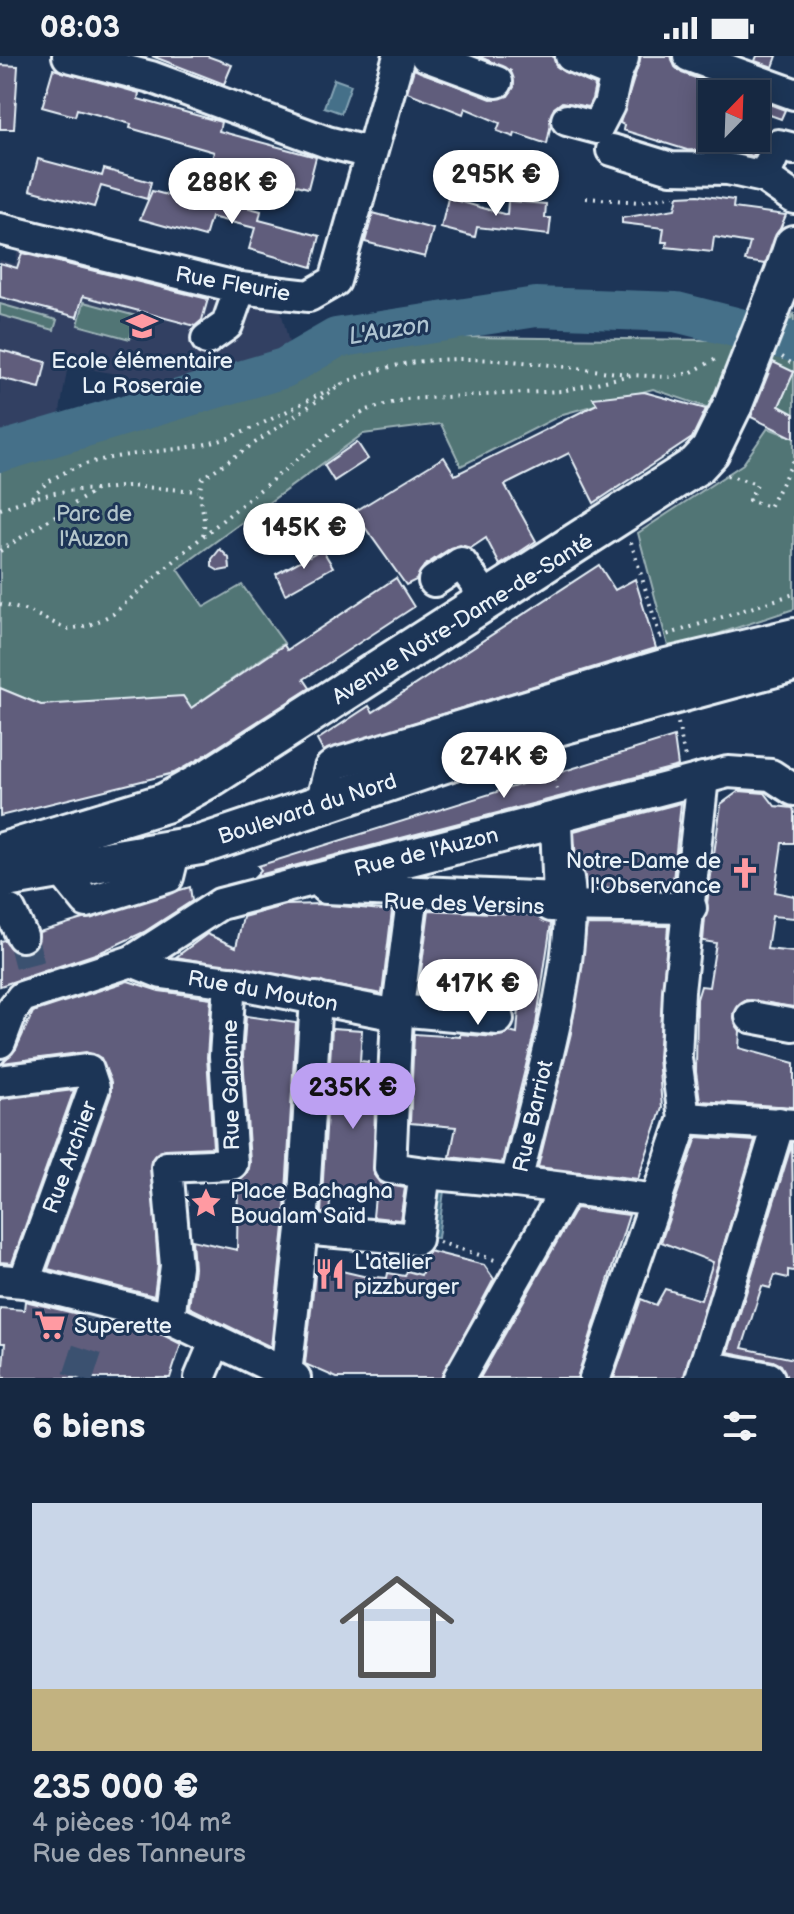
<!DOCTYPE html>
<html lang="fr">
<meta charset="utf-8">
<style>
:root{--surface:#162841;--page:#1f3048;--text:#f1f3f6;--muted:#9ea6b1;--line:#35445a;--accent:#bca0f2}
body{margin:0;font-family:"Balsamiq Sans",sans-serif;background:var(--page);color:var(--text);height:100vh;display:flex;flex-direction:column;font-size:30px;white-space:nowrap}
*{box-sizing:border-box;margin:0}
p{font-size:26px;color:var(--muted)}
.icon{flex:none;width:44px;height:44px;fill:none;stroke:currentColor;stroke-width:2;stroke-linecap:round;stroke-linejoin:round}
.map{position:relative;height:1322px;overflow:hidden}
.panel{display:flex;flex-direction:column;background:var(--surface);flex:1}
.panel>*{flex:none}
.needle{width:52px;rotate:23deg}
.fabs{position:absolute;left:698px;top:24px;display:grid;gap:16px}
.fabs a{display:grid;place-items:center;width:72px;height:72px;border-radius:0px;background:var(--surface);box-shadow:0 4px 20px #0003,0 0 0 2px var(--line);font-size:40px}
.price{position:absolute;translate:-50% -68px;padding:0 18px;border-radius:28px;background:#fff;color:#222;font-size:26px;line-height:52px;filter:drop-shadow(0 2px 4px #0008)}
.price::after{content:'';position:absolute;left:50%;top:48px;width:24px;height:18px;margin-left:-12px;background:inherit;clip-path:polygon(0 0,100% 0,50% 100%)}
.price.current{background:var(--accent);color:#111}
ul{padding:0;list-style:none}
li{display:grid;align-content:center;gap:16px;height:424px;padding:0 32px}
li+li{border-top:2px solid var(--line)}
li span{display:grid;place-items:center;height:248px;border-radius:0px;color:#555}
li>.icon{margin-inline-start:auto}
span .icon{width:144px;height:144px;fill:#fffc;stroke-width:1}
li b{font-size:34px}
h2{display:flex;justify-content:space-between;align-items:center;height:96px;padding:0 32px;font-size:34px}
.status{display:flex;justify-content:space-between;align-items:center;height:56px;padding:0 40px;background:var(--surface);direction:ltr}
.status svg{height:22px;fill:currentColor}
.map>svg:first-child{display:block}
</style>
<div class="status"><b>08:03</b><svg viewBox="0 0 49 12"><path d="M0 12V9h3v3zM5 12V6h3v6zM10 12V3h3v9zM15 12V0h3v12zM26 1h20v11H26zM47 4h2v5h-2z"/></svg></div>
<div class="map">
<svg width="794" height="1322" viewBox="0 0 794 1322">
<rect width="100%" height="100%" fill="#1d3557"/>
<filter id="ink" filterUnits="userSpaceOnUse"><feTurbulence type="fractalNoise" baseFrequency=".0125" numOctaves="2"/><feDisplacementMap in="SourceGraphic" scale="16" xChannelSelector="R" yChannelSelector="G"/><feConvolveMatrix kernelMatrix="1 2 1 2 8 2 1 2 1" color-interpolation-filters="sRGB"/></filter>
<g filter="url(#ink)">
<!-- built -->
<polygon fill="#314162" points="19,187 280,251 290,291 179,330 68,309 58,367 0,389 0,204 15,208"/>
<!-- green -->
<g fill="#517475" stroke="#9cb2b6" stroke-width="2">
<polygon points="84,246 136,260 130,283 78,269"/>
<polygon points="0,248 57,264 54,274 0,259"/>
<polygon points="794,257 794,358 779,350 793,316 739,296 715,354 653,333 563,358 461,410 441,368 363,378 178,513 204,551 242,529 284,587 191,652 41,649 0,632 0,412 57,382 231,344 389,280 783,285 781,281"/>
<polygon points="768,372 794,382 794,553 669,594 638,477 743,408"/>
</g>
<!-- water -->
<g fill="#447089" stroke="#86a4b5" stroke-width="2">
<polygon points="334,23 351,29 341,57 324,51"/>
<polygon points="431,1126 445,1127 438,1182 424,1181"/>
</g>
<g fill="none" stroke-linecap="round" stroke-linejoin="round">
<!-- river -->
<polyline stroke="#447089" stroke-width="40" points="0,396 284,312 336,282 536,251 676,256 794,286"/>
</g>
<!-- building -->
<g fill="#605d7c" stroke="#e8f1f8" stroke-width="2">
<polygon points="152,0 207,0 232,9 224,28"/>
<polygon points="478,0 553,0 556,10 564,16 595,29 592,43 588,51 562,46 554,52 547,88 515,77 514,81 497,75 500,67 465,52 463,58 407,36 414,13 491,43 508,40 514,31 511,15"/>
<polygon points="641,0 671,0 675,11 682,17 741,38 712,38 712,82 761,82 753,100 729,95 687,94 623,74 624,69 620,67"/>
<polygon points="757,0 777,0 773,11 755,5"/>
<polygon points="0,9 18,10 14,73 0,73"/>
<polygon points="53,13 139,37 138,43 221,66 219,75 316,101 308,132 211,106 214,96 130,72 131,68 77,53 75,60 42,51"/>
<polygon points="756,43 785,54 781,63 756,54"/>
<polygon points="38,103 102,120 104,113 151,126 147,143 101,130 94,151 30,134"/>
<polygon points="152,135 213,151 215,143 261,155 259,164 320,180 312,211 249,193 255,172 211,161 205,181 140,163"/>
<polygon points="698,139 734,144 733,152 786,159 765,208 745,205 750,187 714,181 712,196 666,191 667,186 662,186 664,172 622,167 622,162 675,153 678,140"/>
<polygon points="448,142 507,159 508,145 546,148 545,162 551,162 549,179 477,171 475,181 441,172"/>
<polygon points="373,157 433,173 425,201 365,186"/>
<polygon points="22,197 208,243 202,264 195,270 83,240 77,261 0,241 0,207 17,212"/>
<polygon points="0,294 46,306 40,332 0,322"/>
<polygon points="773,306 794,316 779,350 794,358 794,382 751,361"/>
<polygon points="644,336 706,353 692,382 594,447 569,397 505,429 536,485 500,509 486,482 471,492 460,489 451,492 424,510 416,524 406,529 354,456 444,401 455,419 597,348 593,342"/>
<polygon points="357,386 368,403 334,425 324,409"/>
<polygon points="220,493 229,502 230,513 219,515 212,511 212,503"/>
<polygon points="322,493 333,511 285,538 276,518"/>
<polygon points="599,509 615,534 635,523 656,592 323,695 317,684 369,650 373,656"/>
<polygon points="396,522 414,551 304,623 310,632 202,701 174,717 0,760 0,632 41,649 183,640 191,652 284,589 287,594"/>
<polygon points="674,681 678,710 255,820 261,814 258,810"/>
<polygon points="739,735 765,737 775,750 793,752 794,756 794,787 782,787 775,836 794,840 794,862 772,860 767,893 794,896 794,951 746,944 733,958 740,975 739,992 794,1007 794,1051 700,1045 696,1016 697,943 701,930 709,931 716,887 703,885 705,862 721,748"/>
<polygon points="681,747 672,834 587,832 583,813 576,806 574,775"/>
<polygon points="190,831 192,845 144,876 101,896 0,930 0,885 4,884 13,895 29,896 37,889 39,876"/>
<polygon points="320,848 392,855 382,938 176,901 207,878 236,891 243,861 286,849"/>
<polygon points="429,854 536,859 551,868 536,969 502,1107 450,1101 456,1071 410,1067 414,978 460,981 460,978 496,981 509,976 517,978 520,938 482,933 481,943 418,938"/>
<polygon points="587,869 668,870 658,1001 662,1052 638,1123 538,1111 571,977"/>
<polygon points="128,925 159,935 211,942 207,1001 213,1091 165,1093 151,1104 158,1210 154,1240 48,1213 111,1038 111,1026 101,1002 86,996 2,1007 16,993 33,956"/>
<polygon points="246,960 296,967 284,1171 271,1291 189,1251 194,1212 192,1184 237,1194 238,1124 248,1117 250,1107 243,1000"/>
<polygon points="332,972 362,974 360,1005 368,1006 367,1040 375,1040 374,1119 380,1127 405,1132 400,1164 373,1161 375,1140 331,1136 329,1157 321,1157"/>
<polygon points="74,1034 12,1207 0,1206 0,1043"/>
<polygon points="697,1081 755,1085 684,1322 614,1322 641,1243 656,1249 665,1233 701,1244 713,1206 661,1186"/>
<polygon points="792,1087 794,1215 788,1214 788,1222 775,1219 770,1232 762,1230 742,1292 794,1303 794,1322 787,1322 781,1309 773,1305 728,1296"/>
<polygon points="576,1152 629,1159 577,1322 480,1322"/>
<polygon points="429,1195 484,1209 494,1223 441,1322 337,1322 305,1308 316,1209 363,1220 387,1222 388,1217 405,1220 407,1215 421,1219"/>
<polygon points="25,1245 163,1279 181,1288 170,1322 2,1322 5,1287 0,1287 0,1252 24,1254"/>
</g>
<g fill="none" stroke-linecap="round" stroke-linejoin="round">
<!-- minor-tunnel -->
<g stroke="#3b516f" stroke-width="30" stroke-dasharray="30 15" stroke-linecap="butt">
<polyline points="22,880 34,926"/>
<polyline points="78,1322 103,1245"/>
</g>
<defs>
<g id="minor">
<polyline points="68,0 151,21 327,86 370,97"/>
<polyline points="426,0 497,26"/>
<polyline points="571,0 616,18 623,2"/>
<polyline points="689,0 794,38"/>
<polyline points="567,64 597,72 609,49 616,18"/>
<polyline points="612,94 671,112 728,113 764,121 794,142"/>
<polyline points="764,121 778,89 794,93"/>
<polyline points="0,173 240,232 309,240 335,225 399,0"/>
<polyline points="207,283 227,269 240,232"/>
<polyline points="434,525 461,507 489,545"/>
<polyline points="321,748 330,712 335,708 666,608 794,578"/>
<polygon points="556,767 559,842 326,832 328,825"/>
<polyline points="62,815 87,846 168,821 175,793"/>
<path d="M 568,822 C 580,902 535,1044 516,1126 L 657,1144"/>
<polyline points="551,850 691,852"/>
<polyline points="0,855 10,855 22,880"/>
<polyline points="132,905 162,917 230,926 397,959"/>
<polyline points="397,954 498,963"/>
<polyline points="751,961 794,969"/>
<polyline points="0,986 12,954 22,941 132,905 220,848 728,716 771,719 794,734"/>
<polyline points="0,1025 88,1014 94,1032 24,1226"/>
<polyline points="684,1062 794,1069"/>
<polyline points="425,1117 516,1126"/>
<polyline points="302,1173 416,1183 425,1117 390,1112 397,959 412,845"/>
<polyline points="0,1224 24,1226 169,1262 295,1322"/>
<polyline points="169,1262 176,1210 167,1111 232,1108 225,1000 230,926"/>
<polyline points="704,1310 769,1322"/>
<polyline points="286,1318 302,1173 316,942"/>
<polyline points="200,1322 216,1284"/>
<polyline points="459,1322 566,1133"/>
<polyline points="595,1322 684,1062 676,1002 679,935 703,722"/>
<polyline points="701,1322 779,1067"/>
</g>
<g id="major">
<polyline points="785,216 794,189"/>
<polyline points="0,797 165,747 213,720 697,409 710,395 733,348"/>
<polyline points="0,823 200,789 543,674 794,606"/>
</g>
</defs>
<!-- minor casing -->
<use href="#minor" stroke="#e8f1f8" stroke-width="36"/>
<!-- major casing -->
<use href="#major" stroke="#e8f1f8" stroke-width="44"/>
<!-- path -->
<g stroke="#e8f1f8" stroke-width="4" stroke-dasharray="2 6" stroke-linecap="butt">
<polyline points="586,142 640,146 674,139"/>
<polyline points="782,301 794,309"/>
<polyline points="727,419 757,428 749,444 769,451 794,404"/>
<path d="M 32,441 C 79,387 169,404 231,381 C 296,356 344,316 416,306 C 485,297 559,311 628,318"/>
<path d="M 0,453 C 31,442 62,432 95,434"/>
<path d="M 203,479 C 208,458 195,441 203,422 L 345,326"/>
<polyline points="631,486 661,584"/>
<polyline points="0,495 96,434 128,430 198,435"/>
<polyline points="0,548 28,555 67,573 88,570 113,558 203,480 334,374 367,354 406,343 562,335 631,319 669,321 690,317 718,302"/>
<polyline points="660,581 794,538"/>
<polyline points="678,667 685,702"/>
<polyline points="550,700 557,734"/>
<polyline points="439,1186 498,1205"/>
</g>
<!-- minor -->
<use href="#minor" stroke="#1d3557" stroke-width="30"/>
<!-- major -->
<use href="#major" stroke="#1d3557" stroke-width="38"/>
<defs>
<polyline id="major-bridge" points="733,348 785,216"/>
</defs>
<!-- major-bridge casing -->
<use href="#major-bridge" stroke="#e8f1f8" stroke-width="44" stroke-linecap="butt"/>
<!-- major-bridge -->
<use href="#major-bridge" stroke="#1d3557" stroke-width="38"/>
</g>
</g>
<!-- icons -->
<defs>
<symbol id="school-bare" viewBox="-9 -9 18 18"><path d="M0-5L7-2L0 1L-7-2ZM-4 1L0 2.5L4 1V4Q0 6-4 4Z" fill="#ff9aa2" stroke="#1d3557" stroke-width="2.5" paint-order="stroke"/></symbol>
<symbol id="church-bare" viewBox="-9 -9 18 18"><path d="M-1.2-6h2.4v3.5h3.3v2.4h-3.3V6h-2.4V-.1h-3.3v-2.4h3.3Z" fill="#ff9aa2" stroke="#1d3557" stroke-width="2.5" paint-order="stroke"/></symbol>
<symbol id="sight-bare" viewBox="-9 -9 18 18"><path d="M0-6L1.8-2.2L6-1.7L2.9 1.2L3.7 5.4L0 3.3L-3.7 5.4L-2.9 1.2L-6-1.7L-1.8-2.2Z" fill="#ff9aa2" stroke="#1d3557" stroke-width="2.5" paint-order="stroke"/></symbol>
<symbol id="restaurant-bare" viewBox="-9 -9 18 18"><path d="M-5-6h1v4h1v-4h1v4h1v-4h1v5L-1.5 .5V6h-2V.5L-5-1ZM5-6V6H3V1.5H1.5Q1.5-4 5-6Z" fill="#ff9aa2" stroke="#1d3557" stroke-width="2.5" paint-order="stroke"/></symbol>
<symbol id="supermarket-bare" viewBox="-9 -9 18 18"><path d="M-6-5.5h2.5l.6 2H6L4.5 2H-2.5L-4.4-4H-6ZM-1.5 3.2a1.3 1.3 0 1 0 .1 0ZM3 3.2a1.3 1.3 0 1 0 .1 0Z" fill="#ff9aa2" stroke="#1d3557" stroke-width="2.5" paint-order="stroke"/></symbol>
</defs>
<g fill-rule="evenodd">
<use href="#school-bare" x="120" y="248" width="44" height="44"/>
<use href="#church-bare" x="723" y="795" width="44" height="44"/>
<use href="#sight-bare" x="184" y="1125" width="44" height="44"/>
<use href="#restaurant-bare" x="308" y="1196" width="44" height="44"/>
<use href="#supermarket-bare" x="28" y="1247" width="44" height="44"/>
</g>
<g text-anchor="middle" stroke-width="6" stroke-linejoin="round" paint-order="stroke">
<!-- street labels -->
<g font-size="22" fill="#e8f1f8" stroke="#1d3557">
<text transform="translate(233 227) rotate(10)" y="8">Rue Fleurie</text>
<text transform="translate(462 562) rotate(-32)" y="8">Avenue Notre-Dame-de-Santé</text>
<text transform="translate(307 752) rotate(-18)" y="8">Boulevard du Nord</text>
<text transform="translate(426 795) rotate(-14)" y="8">Rue de l'Auzon</text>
<text transform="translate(464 847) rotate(2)" y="8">Rue des Versins</text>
<text transform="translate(263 934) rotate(10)" y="8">Rue du Mouton</text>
<text transform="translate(230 1029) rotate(-91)" y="8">Rue Galonne</text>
<text transform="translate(532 1060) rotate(-77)" y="8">Rue Barriot</text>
<text transform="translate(69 1101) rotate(-70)" y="8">Rue Archier</text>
</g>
<!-- poi labels -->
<g font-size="22" fill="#e8f1f8" stroke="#1d3557" text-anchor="start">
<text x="142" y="312" text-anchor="middle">Ecole élémentaire<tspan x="142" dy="25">La Roseraie</tspan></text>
<text x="721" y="812" text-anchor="end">Notre-Dame de<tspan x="721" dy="25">l'Observance</tspan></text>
<text x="230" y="1142">Place Bachagha<tspan x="230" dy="25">Boualam Saïd</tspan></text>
<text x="354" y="1213">L'atelier<tspan x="354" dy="25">pizzburger</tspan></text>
<text x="74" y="1277">Superette</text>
</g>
<!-- park labels -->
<g font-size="22" fill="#b3c5ca" stroke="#1d3557">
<text x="94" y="465">Parc de<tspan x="94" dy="25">l'Auzon</tspan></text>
</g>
<!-- water labels -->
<g font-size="24" font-style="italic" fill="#afc4d1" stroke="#1d3557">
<text transform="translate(389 274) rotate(-9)" y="8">L'Auzon</text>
</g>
</g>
</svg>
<div class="fabs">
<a><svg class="needle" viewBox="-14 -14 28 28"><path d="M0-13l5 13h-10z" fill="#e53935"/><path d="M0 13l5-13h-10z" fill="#9ea6b1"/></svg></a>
</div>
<b class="price" style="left:496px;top:162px">295K €</b>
<b class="price" style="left:232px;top:170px">288K €</b>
<b class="price" style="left:304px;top:515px">145K €</b>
<b class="price" style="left:504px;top:744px">274K €</b>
<b class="price" style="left:478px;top:971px">417K €</b>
<b class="price current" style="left:353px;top:1075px">235K €</b>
</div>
<section class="panel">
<h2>6 biens<svg class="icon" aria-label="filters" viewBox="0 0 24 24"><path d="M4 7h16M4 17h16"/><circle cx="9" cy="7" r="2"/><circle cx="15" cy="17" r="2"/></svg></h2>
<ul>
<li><span style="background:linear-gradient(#c9d6e8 75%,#c2b280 0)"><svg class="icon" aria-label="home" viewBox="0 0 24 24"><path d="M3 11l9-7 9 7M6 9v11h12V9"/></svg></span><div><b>235 000 €</b><p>4 pièces · 104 m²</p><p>Rue des Tanneurs</p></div></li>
</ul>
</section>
